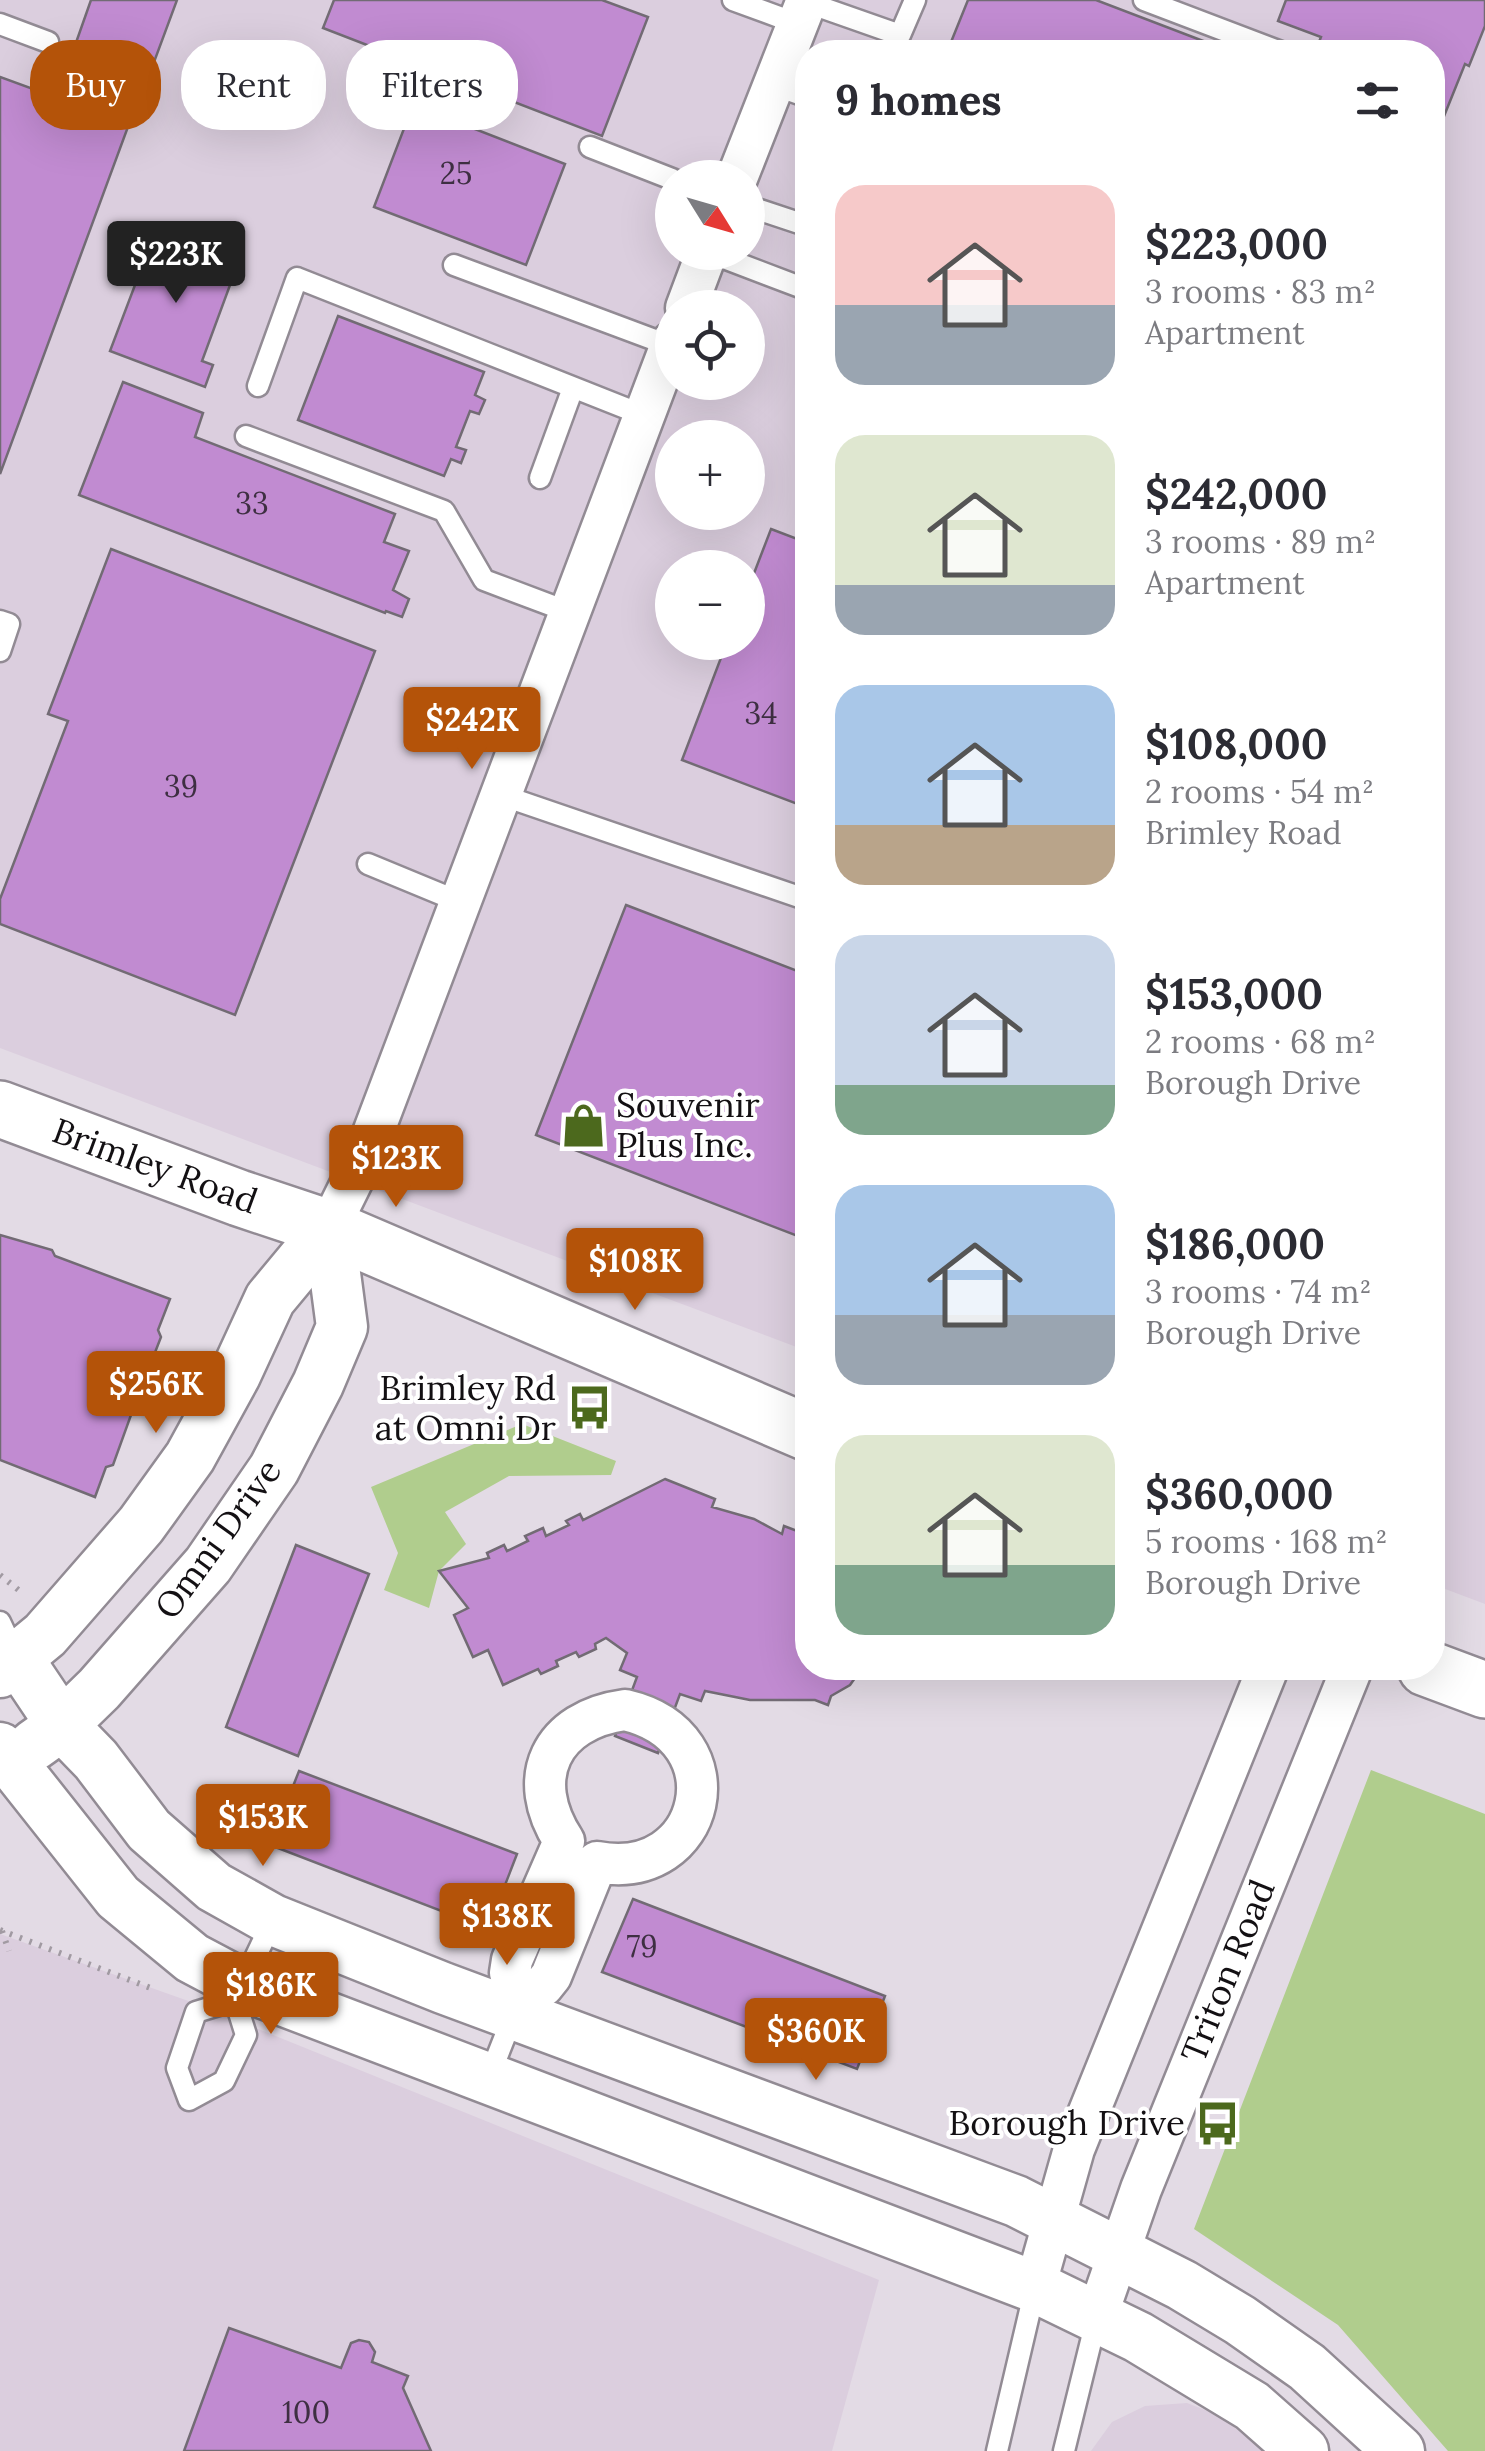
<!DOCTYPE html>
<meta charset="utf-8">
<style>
:root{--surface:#fff;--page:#f7f7f7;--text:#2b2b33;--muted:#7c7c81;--accent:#b45309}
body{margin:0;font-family:Lora,serif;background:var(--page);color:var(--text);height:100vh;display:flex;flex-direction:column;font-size:38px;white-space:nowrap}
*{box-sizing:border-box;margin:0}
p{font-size:32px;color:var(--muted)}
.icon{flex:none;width:55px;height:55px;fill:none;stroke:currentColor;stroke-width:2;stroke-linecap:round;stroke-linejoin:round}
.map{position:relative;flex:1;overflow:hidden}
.panel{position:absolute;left:795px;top:40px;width:650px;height:1640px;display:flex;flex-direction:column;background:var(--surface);border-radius:40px;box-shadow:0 10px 40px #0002}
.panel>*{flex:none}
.guide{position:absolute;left:30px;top:40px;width:615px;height:90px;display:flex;gap:20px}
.needle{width:65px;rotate:127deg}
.buttons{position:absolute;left:655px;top:160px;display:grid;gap:20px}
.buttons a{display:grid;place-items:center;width:110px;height:110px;border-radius:50%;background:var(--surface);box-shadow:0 10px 40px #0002;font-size:50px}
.price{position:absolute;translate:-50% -85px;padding:0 22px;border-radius:10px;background:var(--accent);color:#fff;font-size:32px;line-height:65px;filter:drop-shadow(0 2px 5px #0008)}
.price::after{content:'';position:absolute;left:50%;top:60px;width:30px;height:22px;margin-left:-15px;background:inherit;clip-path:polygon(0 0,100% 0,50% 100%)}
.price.active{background:#222;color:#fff}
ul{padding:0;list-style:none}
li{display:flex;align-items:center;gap:30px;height:250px;padding:0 40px}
li span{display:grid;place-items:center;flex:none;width:280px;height:200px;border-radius:30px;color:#555}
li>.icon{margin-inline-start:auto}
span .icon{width:120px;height:120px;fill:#fffc;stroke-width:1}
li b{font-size:42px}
h2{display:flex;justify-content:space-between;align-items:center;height:120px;padding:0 40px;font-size:42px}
.pill{padding:0 35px;border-radius:40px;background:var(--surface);box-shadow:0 10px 40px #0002;font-size:35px;line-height:90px}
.pill.active{background:var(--accent);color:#fff}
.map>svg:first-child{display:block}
</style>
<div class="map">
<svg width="1485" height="2451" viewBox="0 0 1485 2451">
<rect width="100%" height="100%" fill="#e3dbe5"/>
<!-- built -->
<g fill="#dbcede" fill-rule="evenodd">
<path d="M 0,0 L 1485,0 L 1485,1604 L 1432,1584 L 1432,52 L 808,52 L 807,1351 L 0,1048 ZM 672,178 L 748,178 L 748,252 L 672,252 ZM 672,308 L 748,308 L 748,382 L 672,382 ZM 672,438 L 748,438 L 748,512 L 672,512 ZM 672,568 L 748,568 L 748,642 L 672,642 Z"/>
<polygon points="0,1934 194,2003 879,2280 832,2451 0,2451"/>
<polygon points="1187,2403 1218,2415 1265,2451 1091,2451 1112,2422 1145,2406"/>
</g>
<!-- green -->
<g fill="#b0cd8d">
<polygon points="522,1424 616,1461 611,1475 509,1476 445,1512 466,1544 439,1571 429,1608 384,1590 398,1553 371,1487"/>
<polygon points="1371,1770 1485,1814 1485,2451 1448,2451 1338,2325 1194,2229"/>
</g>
<!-- building -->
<g fill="#c18bd1" stroke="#726b74" stroke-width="2.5">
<polygon points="91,0 177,0 147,81 72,54"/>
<polygon points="334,0 602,0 648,17 602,136 323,28"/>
<polygon points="968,0 1096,0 1232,52 947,52"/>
<polygon points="1286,0 1485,0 1485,26 1469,66 1465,64 1432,146 1432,52 1315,52 1321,37 1278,21"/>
<polygon points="0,77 129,124 0,474"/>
<polygon points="413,105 565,164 526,265 374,207"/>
<polygon points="157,227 240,258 202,361 213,365 205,387 110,351"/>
<polygon points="338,316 484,372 475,395 485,400 479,414 470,411 456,447 466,450 461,463 451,459 444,476 298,420"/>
<polygon points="123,382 203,413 195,437 395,514 384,542 409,551 393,590 409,599 402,617 386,611 385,613 79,495"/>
<polygon points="771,529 808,543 808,808 682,760 727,642 748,642 748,589"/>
<polygon points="111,549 375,651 235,1015 0,924 0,899 68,721 48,714"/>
<polygon points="626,905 808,975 808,1240 536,1135"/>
<polygon points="0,1235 52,1250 55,1256 170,1299 158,1330 161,1337 142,1386 135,1388 128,1407 131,1415 113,1465 106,1467 95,1497 0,1460"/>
<polygon points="665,1479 715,1499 712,1507 754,1519 782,1534 784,1526 808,1535 808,1668 878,1668 876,1673 862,1668 850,1685 831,1696 828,1705 815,1700 750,1700 705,1691 701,1701 680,1694 658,1753 615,1736 637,1677 620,1670 627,1653 606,1638 595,1644 596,1649 579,1657 576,1652 556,1661 558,1666 541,1674 538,1669 503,1685 488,1650 473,1657 454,1615 468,1608 439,1571 489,1558 487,1553 504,1545 507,1551 528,1541 525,1536 543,1528 546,1536 569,1525 566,1521 580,1514 583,1520"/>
<polygon points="296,1545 369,1574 298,1756 226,1727"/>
<polygon points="299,1771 517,1854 488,1929 270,1845"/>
<polygon points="633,1899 885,1996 857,2069 602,1972"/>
<polygon points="229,2328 341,2368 351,2343 359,2340 369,2342 375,2352 372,2362 408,2376 403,2388 431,2451 184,2451"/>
</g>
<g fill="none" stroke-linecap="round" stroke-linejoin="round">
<defs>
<g id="service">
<polyline points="733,0 798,24"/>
<polyline points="1144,0 1281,52"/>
<polyline points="806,2 900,35 915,0"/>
<polyline points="0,24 48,42"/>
<polyline points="774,85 808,97"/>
<polyline points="590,147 672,179"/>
<polyline points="748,206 808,226"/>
<polyline points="708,252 808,290"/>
<polyline points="454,265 671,346"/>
<polyline points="258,386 297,278 643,415"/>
<polyline points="246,436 444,511 484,580 569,612"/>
<polyline points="540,478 573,388"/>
<polyline points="0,621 9,624 0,651"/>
<polyline points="501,795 808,900"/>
<polyline points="368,864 460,902"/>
<polyline points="0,1622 16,1656"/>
<polyline points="235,2000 196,2012 177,2068 189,2100 224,2081 246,2035 235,2000 273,1920"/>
<polyline points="489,2077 513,2016"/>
<polyline points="997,2451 1035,2289"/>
<polyline points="1064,2451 1097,2317"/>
</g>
<g id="minor">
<polyline points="737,178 807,0"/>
<polyline points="686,308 707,252"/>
<polyline points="329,1228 364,1157 672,342"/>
<path d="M 625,1710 C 741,1737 706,1883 597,1862 L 551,1976 L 543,1986 L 520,2000 L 510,1973 L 512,1960 L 564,1841 C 523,1778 551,1720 625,1710 Z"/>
<polyline points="1035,2287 1074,2149 1268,1668"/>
<polyline points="1097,2316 1141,2189 1352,1668"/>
</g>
<g id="tertiary">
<polyline points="17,1658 62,1725 96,1760 149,1830 214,1887 273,1920 443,1988 1016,2201 1182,2285 1240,2320 1307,2367 1399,2451"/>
<polyline points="0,1672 45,1635 141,1525 190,1457 235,1375 270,1299 329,1228"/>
<polyline points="34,1745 62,1725 99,1689 208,1565 274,1469 318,1384 342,1327 329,1228"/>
<polyline points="0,1748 118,1897 192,1958 243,1985 1035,2287 1138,2337 1252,2406 1303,2451"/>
</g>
<g id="secondary">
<polyline points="0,1109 239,1198 329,1228 808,1433"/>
<polyline points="1426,1668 1485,1690"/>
</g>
</defs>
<!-- service casing -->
<use href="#service" stroke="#928b94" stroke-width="25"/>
<!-- minor casing -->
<use href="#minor" stroke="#928b94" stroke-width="45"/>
<!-- tertiary casing -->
<use href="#tertiary" stroke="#928b94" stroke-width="55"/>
<!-- secondary casing -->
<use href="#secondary" stroke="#928b94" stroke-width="60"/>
<!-- path -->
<g stroke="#a19aa2" stroke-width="6" stroke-dasharray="2.5 8" stroke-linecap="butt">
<polyline points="0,1575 21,1592"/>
<polyline points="0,1930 153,1989"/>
<polyline points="2,1931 9,1951"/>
</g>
<!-- service -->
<use href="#service" stroke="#fff" stroke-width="20"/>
<!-- minor -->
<use href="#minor" stroke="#fff" stroke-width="40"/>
<!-- tertiary -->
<use href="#tertiary" stroke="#fff" stroke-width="50"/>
<!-- secondary -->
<use href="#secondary" stroke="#fff" stroke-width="55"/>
</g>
<!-- icons -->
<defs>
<symbol id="shop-bare" viewBox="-9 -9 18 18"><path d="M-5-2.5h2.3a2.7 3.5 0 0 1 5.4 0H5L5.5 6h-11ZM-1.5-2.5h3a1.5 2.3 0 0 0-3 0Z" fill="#4c691d" stroke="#fff" stroke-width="2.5" paint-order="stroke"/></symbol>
<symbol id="bus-bare" viewBox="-9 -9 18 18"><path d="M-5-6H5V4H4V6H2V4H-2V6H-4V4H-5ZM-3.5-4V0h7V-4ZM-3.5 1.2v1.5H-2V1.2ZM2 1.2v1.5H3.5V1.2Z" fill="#4c691d" stroke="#fff" stroke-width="2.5" paint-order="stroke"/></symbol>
</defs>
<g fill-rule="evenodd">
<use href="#shop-bare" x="552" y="1094" width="63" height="63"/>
<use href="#bus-bare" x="558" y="1376" width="63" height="63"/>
<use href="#bus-bare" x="1186" y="2092" width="63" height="63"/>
</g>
<g text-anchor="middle" stroke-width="8" stroke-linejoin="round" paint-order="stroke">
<!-- number labels -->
<g font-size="30" fill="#3e2f42">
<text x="456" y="184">25</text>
<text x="252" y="514">33</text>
<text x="761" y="724">34</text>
<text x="181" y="797">39</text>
<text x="642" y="1957">79</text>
<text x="306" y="2423">100</text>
</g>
<!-- poi labels -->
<g font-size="35" fill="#131013" stroke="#fff" text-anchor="end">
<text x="616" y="1117" text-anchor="start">Souvenir<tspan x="616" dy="40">Plus Inc.</tspan></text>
<text x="556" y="1400">Brimley Rd<tspan x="556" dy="40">at Omni Dr</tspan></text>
<text x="1185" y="2135">Borough Drive</text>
</g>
<!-- street labels -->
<g font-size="35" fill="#131013" stroke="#fff">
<text transform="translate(155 1166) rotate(20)" y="12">Brimley Road</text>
<text transform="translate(218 1539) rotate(-54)" y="12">Omni Drive</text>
<text transform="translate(1228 1971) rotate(-68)" y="12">Triton Road</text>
</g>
</g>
</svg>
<div class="buttons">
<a><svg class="needle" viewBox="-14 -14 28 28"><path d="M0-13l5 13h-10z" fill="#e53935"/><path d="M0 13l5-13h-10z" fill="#7c7c81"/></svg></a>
<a><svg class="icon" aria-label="locate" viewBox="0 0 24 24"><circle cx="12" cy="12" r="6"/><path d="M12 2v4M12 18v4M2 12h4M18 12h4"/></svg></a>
<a>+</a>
<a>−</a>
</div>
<b class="price active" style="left:176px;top:306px">$223K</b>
<b class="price" style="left:472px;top:772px">$242K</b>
<b class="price" style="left:396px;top:1210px">$123K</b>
<b class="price" style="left:635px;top:1313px">$108K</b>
<b class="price" style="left:156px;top:1436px">$256K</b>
<b class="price" style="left:263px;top:1869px">$153K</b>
<b class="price" style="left:507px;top:1968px">$138K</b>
<b class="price" style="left:271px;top:2037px">$186K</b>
<b class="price" style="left:816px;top:2083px">$360K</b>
<div class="guide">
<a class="pill active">Buy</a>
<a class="pill">Rent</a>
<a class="pill">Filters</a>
</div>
<section class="panel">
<h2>9 homes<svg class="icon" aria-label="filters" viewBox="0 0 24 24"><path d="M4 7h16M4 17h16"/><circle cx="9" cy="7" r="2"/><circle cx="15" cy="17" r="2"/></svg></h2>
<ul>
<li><span style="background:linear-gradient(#f6c9c9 60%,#9aa5b1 0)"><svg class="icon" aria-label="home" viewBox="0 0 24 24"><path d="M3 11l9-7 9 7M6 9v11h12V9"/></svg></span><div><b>$223,000</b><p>3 rooms · 83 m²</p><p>Apartment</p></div></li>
<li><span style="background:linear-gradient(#dfe7d0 75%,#9aa5b1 0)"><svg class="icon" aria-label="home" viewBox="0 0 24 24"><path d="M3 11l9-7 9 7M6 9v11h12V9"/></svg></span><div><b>$242,000</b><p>3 rooms · 89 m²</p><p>Apartment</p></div></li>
<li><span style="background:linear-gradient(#a9c7e8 70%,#b9a48a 0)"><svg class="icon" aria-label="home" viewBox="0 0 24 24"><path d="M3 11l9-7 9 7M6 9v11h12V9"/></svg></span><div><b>$108,000</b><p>2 rooms · 54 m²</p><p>Brimley Road</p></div></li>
<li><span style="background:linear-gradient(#c9d6e8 75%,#7fa58c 0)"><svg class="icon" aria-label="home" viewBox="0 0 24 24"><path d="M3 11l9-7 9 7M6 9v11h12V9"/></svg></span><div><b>$153,000</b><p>2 rooms · 68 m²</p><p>Borough Drive</p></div></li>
<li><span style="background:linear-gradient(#a9c7e8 65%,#9aa5b1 0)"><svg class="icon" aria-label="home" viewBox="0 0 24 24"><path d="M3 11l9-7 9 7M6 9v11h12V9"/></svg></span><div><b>$186,000</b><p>3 rooms · 74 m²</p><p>Borough Drive</p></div></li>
<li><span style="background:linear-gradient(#dfe7d0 65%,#7fa58c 0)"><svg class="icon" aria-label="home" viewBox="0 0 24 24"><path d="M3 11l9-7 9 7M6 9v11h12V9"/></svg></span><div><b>$360,000</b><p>5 rooms · 168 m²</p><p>Borough Drive</p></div></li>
</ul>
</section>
</div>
